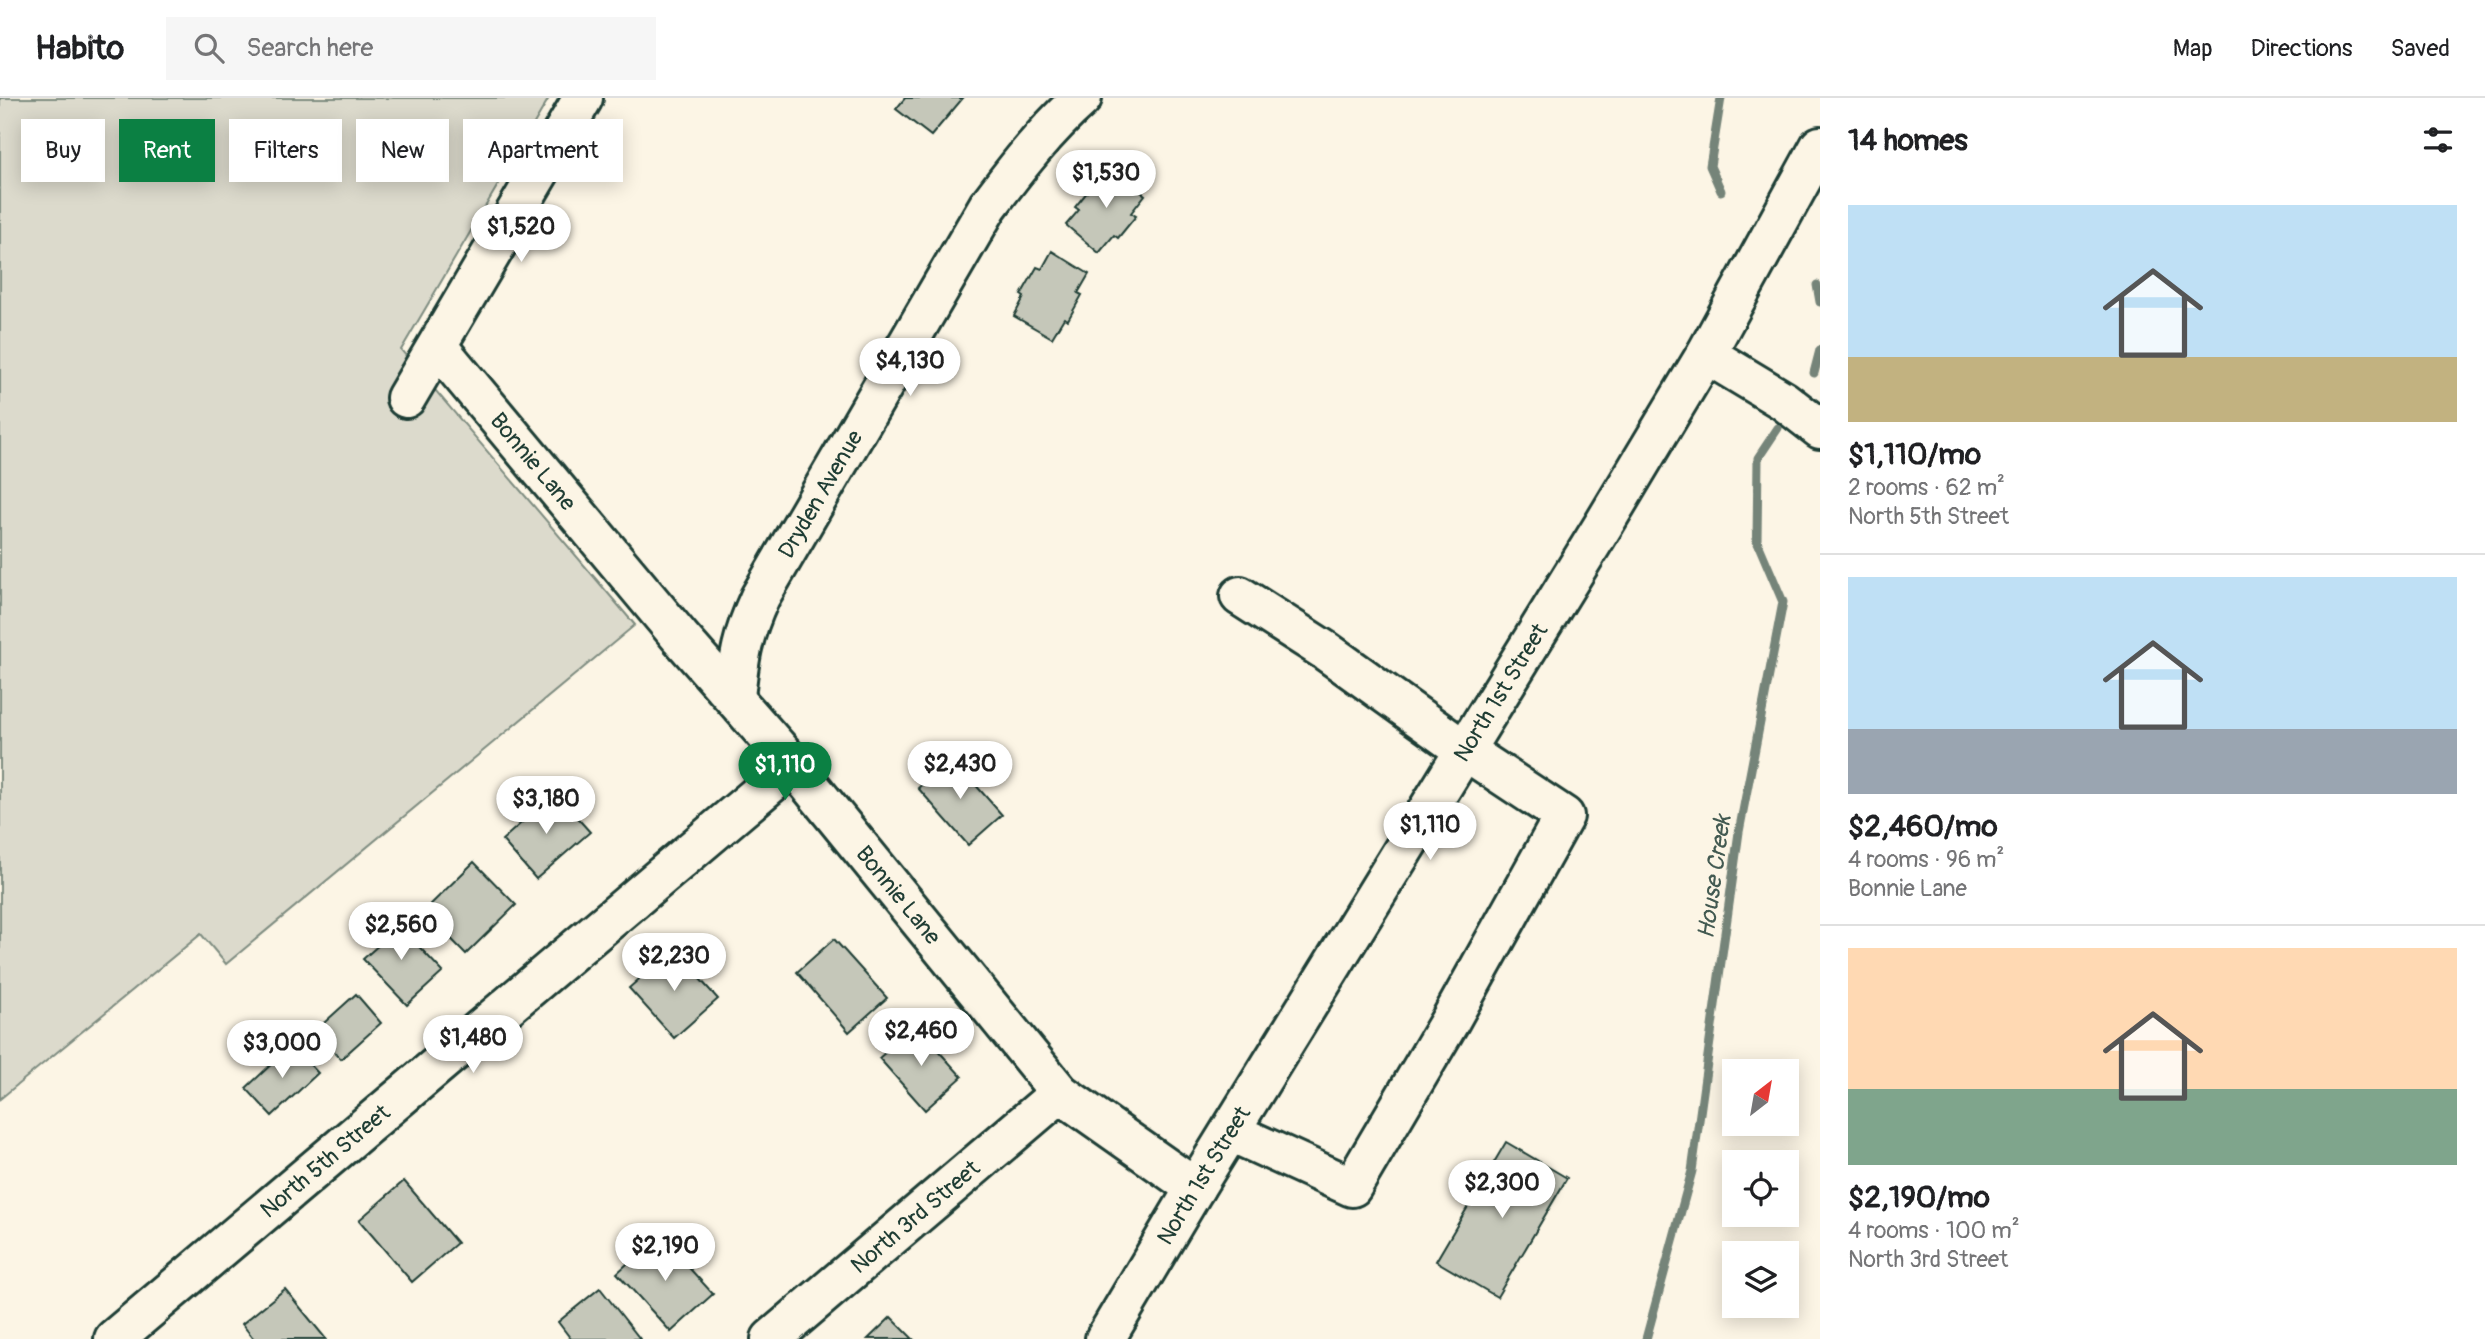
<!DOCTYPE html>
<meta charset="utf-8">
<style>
:root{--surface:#fff;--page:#f6f6f6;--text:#202124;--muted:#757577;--line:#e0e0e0;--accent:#0b8043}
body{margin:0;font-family:Pangolin,sans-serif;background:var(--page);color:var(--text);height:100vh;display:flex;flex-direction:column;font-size:26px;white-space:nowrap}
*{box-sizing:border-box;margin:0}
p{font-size:23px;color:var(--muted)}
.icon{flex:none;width:38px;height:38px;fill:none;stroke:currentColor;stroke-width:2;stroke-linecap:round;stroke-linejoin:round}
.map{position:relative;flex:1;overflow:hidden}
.drawer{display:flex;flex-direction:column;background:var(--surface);width:665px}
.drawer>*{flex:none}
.hud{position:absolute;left:21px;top:21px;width:665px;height:63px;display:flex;gap:14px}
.needle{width:46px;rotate:31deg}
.controls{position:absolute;left:1722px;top:961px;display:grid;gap:14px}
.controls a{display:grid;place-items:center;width:77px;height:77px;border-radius:0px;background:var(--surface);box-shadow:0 4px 18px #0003;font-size:35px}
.price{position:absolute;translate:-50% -60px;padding:0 16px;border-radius:24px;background:#fff;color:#222;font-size:23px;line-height:46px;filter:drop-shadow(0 2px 4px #0008)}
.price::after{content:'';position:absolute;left:50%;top:42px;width:21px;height:16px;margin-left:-10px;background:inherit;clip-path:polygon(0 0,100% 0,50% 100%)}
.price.on{background:var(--accent);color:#fff}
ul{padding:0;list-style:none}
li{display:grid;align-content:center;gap:14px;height:371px;padding:0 28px}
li+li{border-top:2px solid var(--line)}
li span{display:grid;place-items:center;height:217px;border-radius:0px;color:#555}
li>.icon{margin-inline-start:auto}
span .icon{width:126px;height:126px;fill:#fffc;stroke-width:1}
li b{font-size:30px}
h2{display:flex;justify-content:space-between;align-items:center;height:84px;padding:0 28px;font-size:30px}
.tag{padding:0 24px;border-radius:0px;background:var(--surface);box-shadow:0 4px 18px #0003;font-size:24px;line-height:63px}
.tag.on{background:var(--accent);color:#fff}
header{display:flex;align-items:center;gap:42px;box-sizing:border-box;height:98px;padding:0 35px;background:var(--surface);border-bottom:2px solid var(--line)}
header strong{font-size:33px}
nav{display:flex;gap:38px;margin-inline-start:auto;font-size:24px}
.search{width:490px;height:63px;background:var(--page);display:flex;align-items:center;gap:18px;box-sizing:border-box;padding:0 24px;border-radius:0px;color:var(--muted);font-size:26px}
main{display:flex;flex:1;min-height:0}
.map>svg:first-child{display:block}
</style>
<header>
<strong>Habito</strong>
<div class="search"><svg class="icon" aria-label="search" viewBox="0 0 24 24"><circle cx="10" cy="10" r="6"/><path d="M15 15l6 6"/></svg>Search here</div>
<nav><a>Map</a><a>Directions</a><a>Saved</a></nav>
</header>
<main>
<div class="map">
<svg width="1820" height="1241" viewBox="0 0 1820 1241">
<rect width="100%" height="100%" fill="#fcf5e5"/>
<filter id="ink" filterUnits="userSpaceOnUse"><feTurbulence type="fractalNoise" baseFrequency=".0143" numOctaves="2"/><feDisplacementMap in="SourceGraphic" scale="14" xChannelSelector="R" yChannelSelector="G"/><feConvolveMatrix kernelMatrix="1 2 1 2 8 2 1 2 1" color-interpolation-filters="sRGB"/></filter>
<g filter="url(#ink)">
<!-- green -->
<polygon fill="#dcdacc" stroke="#7e8c80" stroke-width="2" points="0,0 549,0 401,252 635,527 226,866 201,836 0,1001"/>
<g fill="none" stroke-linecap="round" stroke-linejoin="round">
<!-- stream -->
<g stroke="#758479" stroke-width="9">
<polyline points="1721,93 1710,68 1721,0"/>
<polyline points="1817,187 1820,204"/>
<polyline points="1814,275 1820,252"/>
<polyline points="1646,1241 1692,1073 1739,734 1783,504 1757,443 1758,360 1778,330"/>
</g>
</g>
<!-- building -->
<g fill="#c5c7b9" stroke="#1f3d34" stroke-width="2">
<polygon points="905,0 963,0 931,38 896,11"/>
<polygon points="1112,70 1145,97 1131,115 1136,118 1118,140 1114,137 1099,155 1066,127 1079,112 1075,109 1096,83 1099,86"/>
<polygon points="1052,153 1089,176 1078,195 1082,197 1068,222 1064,220 1052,240 1014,218 1024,199 1021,197 1037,169 1042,171"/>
<polygon points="952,660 1002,717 968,747 918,690"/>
<polygon points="555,695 590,734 536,781 502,742"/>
<polygon points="474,764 516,807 466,856 424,813"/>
<polygon points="390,818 443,874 407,907 363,861 381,845 372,836"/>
<polygon points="834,841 887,900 849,934 797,874"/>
<polygon points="673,851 718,901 674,940 629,890"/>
<polygon points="356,896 381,925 341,961 315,933"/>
<polygon points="916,928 962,979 925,1012 879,960"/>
<polygon points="292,947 318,975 272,1018 246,990"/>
<polygon points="1506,1044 1567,1080 1497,1199 1436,1163"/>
<polygon points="404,1083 457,1145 412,1184 359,1122"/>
<polygon points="659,1137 713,1196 671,1234 617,1175"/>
<polygon points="600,1190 640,1241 571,1241 558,1224"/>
<polygon points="285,1191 326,1241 254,1241 242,1226"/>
<polygon points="891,1219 913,1241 868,1241"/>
</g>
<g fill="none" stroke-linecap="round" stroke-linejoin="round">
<defs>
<g id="minor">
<path id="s1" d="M 438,249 L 680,539 L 793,667 L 1060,995 L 1195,1090"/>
<polyline points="1706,256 1784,303 1820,331"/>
<polyline points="406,300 583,0"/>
<path id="s2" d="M 735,600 C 739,559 742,538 760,499 L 988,108 C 1017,69 1046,32 1082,0"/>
<polyline points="1231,1034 1352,1089 1451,921 1564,718 1464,652 1326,553 1240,498"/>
<path id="s3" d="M 114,1241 L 793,667"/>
<path id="s4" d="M 771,1241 L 1060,995"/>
</g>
<g id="major">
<path id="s5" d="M 1105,1241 L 1195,1090 L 1604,426 L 1706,256 L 1820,48"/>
</g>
</defs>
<!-- minor casing -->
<use href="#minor" stroke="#1f3d34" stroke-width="44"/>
<!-- major casing -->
<use href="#major" stroke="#1f3d34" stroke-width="44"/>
<!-- minor -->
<use href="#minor" stroke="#fcf5e5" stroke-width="38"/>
<!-- major -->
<use href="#major" stroke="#fcf5e5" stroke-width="38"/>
</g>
</g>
<g text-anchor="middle" stroke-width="5" stroke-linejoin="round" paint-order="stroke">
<!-- street labels -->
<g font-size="23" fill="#1f3d34" stroke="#fcf5e5">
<text dy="8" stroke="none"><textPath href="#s1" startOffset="149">Bonnie Lane</textPath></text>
<text dy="8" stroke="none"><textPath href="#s2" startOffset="224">Dryden Avenue</textPath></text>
<text dy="8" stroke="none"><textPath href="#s5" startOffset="758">North 1st Street</textPath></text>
<text dy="8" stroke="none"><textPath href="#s1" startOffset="716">Bonnie Lane</textPath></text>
<text dy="8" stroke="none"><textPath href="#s3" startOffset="276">North 5th Street</textPath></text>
<text dy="8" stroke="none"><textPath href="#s5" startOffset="191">North 1st Street</textPath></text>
<text dy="8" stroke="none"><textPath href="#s4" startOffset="189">North 3rd Street</textPath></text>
</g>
<!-- water labels -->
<g font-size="24" font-style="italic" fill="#435a51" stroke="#fcf5e5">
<text transform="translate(1714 779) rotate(-82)" y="8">House Creek</text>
</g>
</g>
</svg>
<div class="controls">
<a><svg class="needle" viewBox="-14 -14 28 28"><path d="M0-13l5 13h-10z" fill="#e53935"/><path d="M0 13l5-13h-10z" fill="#757577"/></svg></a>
<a><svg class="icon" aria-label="locate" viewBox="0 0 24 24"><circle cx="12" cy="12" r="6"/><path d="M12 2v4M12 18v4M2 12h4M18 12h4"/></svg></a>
<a><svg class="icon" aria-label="layers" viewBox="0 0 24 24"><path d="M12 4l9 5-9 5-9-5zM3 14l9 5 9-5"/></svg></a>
</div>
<b class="price" style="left:1106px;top:112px">$1,530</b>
<b class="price" style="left:521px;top:166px">$1,520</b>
<b class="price" style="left:910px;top:300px">$4,130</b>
<b class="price" style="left:960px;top:703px">$2,430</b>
<b class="price on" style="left:785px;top:704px">$1,110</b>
<b class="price" style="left:546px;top:738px">$3,180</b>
<b class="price" style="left:1430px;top:764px">$1,110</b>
<b class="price" style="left:401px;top:864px">$2,560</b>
<b class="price" style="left:674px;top:895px">$2,230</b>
<b class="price" style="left:921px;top:970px">$2,460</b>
<b class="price" style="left:473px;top:977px">$1,480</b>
<b class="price" style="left:282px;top:982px">$3,000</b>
<b class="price" style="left:1502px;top:1122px">$2,300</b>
<b class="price" style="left:665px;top:1185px">$2,190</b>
<div class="hud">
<a class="tag">Buy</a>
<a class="tag on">Rent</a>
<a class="tag">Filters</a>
<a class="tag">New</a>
<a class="tag">Apartment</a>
</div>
</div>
<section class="drawer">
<h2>14 homes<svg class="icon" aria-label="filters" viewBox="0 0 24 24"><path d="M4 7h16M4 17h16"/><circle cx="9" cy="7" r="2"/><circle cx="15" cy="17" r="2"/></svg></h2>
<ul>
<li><span style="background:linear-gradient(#bfe0f5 70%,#c2b280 0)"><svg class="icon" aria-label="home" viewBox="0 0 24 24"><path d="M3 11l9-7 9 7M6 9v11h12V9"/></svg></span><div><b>$1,110/mo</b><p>2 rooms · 62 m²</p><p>North 5th Street</p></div></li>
<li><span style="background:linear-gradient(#bfe0f5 70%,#9aa5b1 0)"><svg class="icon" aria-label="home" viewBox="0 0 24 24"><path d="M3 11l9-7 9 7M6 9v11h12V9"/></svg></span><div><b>$2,460/mo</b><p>4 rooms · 96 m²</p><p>Bonnie Lane</p></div></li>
<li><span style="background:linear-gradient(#ffd9b3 65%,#7fa58c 0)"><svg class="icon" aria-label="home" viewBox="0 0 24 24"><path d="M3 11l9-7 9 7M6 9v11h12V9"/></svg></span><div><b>$2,190/mo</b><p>4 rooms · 100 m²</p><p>North 3rd Street</p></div></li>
</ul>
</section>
</main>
